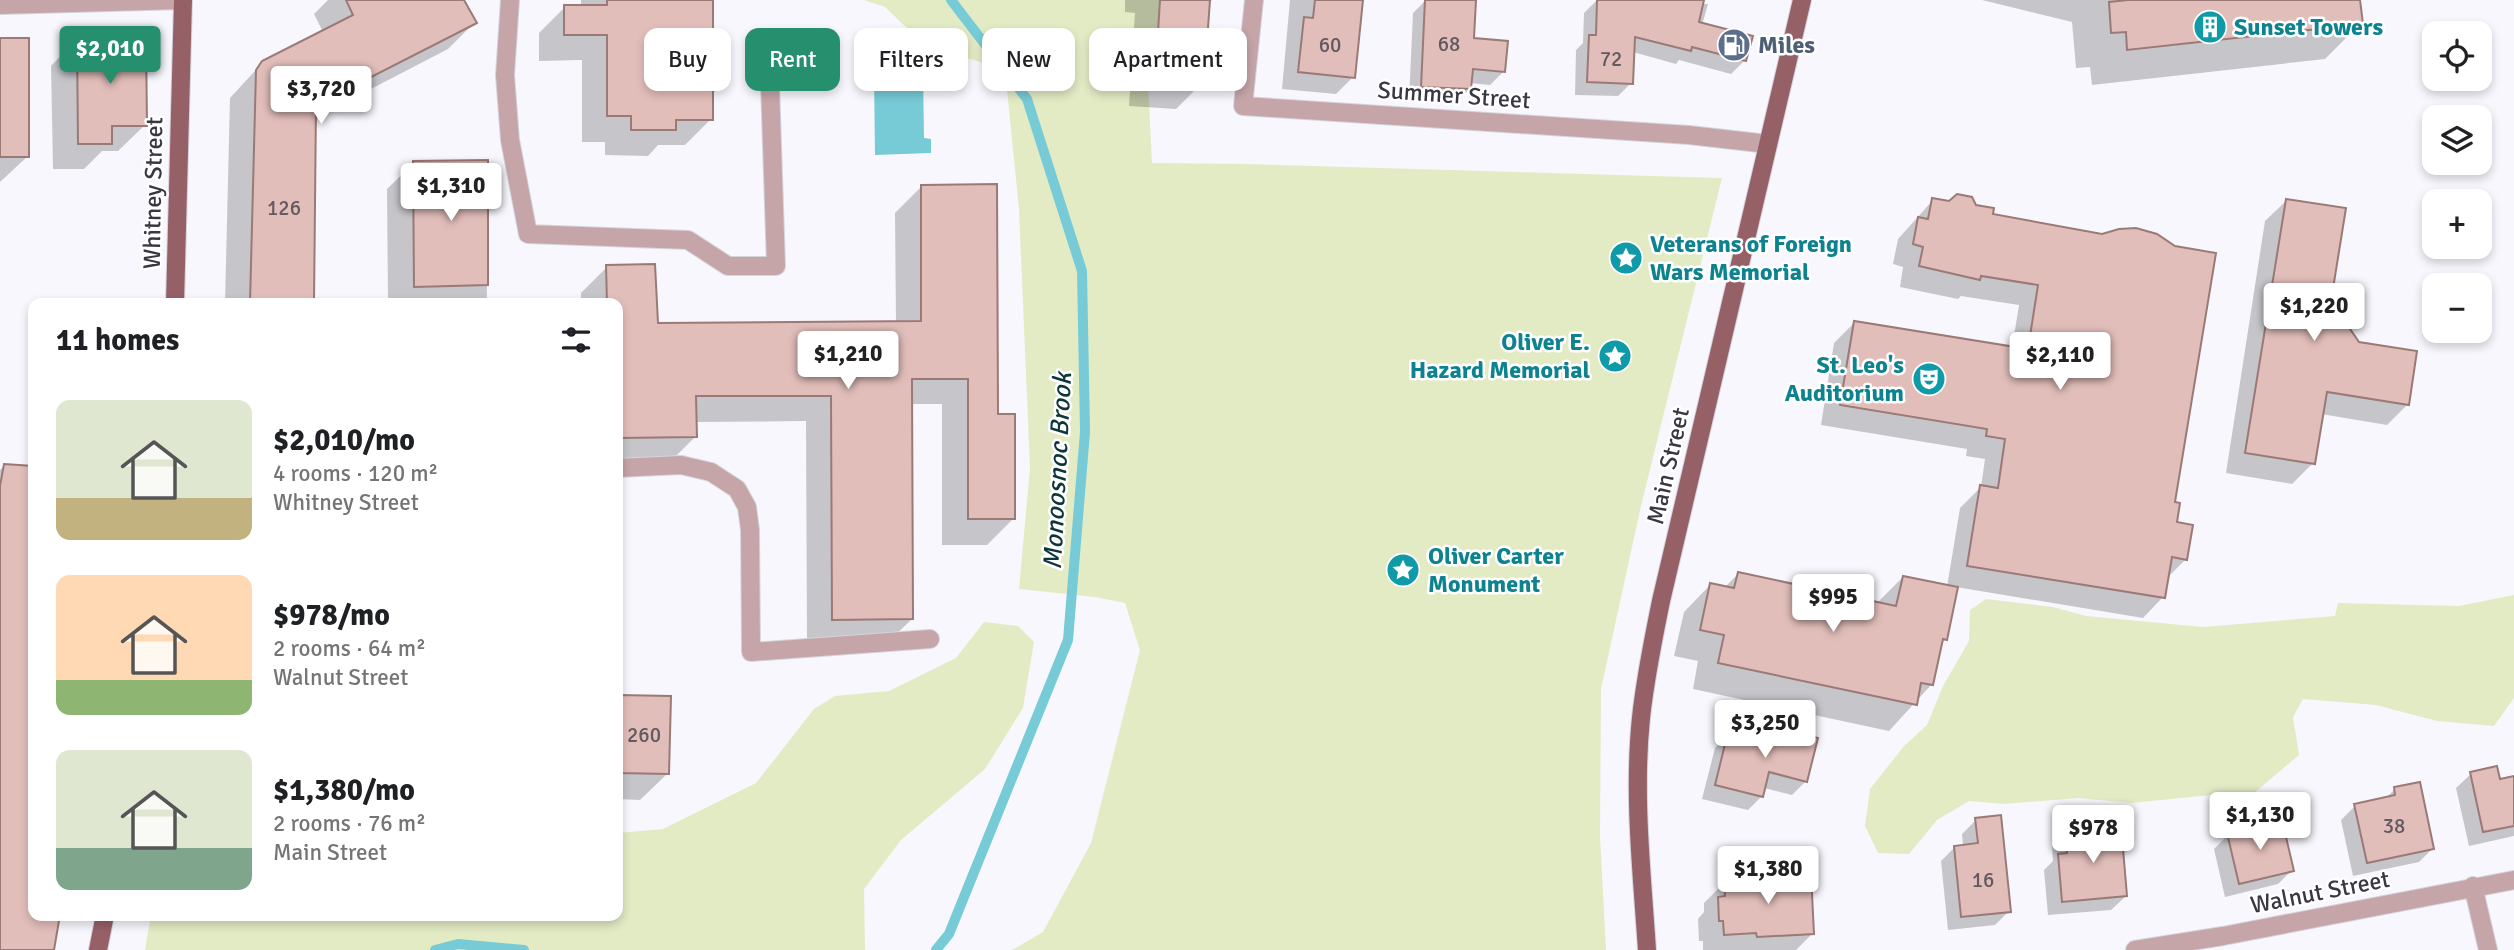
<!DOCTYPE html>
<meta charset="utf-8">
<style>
:root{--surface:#fff;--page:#f2f2f2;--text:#202124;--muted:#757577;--accent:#26906e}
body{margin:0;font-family:Signika,sans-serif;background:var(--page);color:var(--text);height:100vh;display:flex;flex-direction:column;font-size:26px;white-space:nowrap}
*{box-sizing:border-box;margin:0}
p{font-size:23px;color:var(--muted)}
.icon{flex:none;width:38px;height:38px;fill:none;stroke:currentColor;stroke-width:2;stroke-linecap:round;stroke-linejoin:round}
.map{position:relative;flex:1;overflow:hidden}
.sheet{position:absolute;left:28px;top:298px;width:595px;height:623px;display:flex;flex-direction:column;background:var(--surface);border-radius:14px;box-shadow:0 4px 10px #0003}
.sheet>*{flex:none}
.hud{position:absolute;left:644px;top:28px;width:665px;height:63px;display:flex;gap:14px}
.controls{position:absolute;left:2422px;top:21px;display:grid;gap:14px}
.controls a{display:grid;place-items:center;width:70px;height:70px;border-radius:14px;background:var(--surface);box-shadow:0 4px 10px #0003;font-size:35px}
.price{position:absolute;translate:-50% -60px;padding:0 16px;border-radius:7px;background:#fff;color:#222;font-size:23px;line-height:46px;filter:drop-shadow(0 2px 4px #0008)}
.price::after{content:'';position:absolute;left:50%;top:42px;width:21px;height:16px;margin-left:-10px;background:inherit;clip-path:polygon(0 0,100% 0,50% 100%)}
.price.current{background:var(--accent);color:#fff}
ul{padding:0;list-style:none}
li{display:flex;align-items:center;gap:21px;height:175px;padding:0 28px}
li span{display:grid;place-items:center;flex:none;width:196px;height:140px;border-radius:14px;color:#555}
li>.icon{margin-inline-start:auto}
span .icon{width:84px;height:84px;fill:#fffc;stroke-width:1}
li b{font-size:30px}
h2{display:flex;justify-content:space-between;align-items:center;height:84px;padding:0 28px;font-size:30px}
.chip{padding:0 24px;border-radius:14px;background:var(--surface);box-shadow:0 4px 10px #0003;font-size:24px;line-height:63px}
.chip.current{background:var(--accent);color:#fff}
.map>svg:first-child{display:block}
</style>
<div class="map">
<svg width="2514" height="950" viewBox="0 0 2514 950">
<rect width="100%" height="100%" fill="#f8f7fd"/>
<!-- green -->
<g fill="#e3ebc5">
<polygon points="864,0 1160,0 1155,80 1148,83 1152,163 1246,164 1722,178 1641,506 1601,689 1600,836 1606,950 1012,950 1043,932 1091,843 1140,650 1125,603 1095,597 1019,589 1030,468 1019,209 1005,70 949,52 909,30 885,7"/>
<polygon points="2514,595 2514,698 2494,726 2437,721 2376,705 2303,699 2293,717 2299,755 2241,804 2211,795 2131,803 2078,798 2004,804 1969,801 1937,820 1909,854 1878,853 1865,826 1870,789 1904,746 1927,725 1943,686 1969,641 1970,610 1986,599 2053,607 2086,616 2203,627 2335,616 2338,603 2459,606"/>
<polygon points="984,622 1018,626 1034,642 1023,708 985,769 901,840 864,889 865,950 145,950 151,915 618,915 618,833 663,829 756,783 814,709 835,696 889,691 956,658"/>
</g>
<!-- water -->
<polygon fill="#77cbd6" points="923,74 924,138 931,139 931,153 875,155 874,75"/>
<!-- shadow -->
<g fill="#0003">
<polygon points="328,0 462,0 474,23 448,49 315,118 312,303 225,303 230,98 263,62 323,32 314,14"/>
<polygon points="581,0 711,0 711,119 685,145 658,145 648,156 605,155 605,142 582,142 582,60 539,61 539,33 565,7 581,7"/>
<polygon points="1125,0 1212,0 1208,4 1202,83 1176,109 1129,106 1135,13 1125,12"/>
<polygon points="1290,0 1361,0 1353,77 1336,94 1282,89"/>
<polygon points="1426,0 1472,40 1503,72 1490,85 1470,83 1470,89 1456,102 1409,100 1413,13"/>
<polygon points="1597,0 1708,4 1702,25 1745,60 1731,74 1679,60 1676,64 1633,52 1631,83 1618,96 1575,95 1576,50 1583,43 1584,13"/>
<polygon points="1982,0 2359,0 2361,23 2325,59 2092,85 2090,67 2076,68 2072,22"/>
<polygon points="77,39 145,125 118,151 102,151 84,169 53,169 51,66"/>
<polygon points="0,40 28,156 0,182"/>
<polygon points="486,162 487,303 388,303 387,189 414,163"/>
<polygon points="921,187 996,415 1013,519 987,545 942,545 942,404 911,404 912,619 885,645 807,645 806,421 695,422 695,437 669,463 618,463 618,303 581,303 581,293 607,267 656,324 896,323 895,213"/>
<polygon points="1933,200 1974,207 1991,216 2102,236 2186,559 2167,578 2163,597 2143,618 1956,587 1945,639 1940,644 1932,684 1889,731 1693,689 1698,661 1674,656 1684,612 1710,585 1724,588 1738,574 1877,603 1903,577 1947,587 1960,508 1981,487 1985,459 1966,456 1967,449 1821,425 1834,343 1855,322 2012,348 2019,305 1961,296 1958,299 1900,287 1903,267 1893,264 1898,239"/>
<polygon points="2286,201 2329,302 2358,344 2407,405 2387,425 2321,414 2313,463 2292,484 2226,473 2265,221"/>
<polygon points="33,464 33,915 52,950 0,950 0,470 4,466 30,467"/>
<polygon points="618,697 669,698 667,774 640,800 618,799"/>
<polygon points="1773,729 1806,781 1792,795 1764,788 1762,796 1748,810 1702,799 1715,748 1729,734 1761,741"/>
<polygon points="2471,774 2498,782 2514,778 2514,836 2469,846 2456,788"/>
<polygon points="2395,789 2433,848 2419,862 2353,876 2341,820 2355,806 2385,799"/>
<polygon points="1976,820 2009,911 1995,925 1948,930 1941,861 1955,847 1963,846 1962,834"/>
<polygon points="2066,832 2126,896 2111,910 2048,915 2044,870 2053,861 2052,847"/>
<polygon points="2228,835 2292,870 2278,884 2225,897 2214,849"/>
<polygon points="1725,882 1813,933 1796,950 1703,950 1703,941 1699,941 1698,919 1704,912 1704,903"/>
</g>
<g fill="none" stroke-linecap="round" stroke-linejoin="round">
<!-- stream -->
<g stroke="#77cbd6" stroke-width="10">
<polyline points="435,950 458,944 524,950"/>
<polyline points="936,950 949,934 1068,640 1085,432 1082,271 1027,99 951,0"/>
</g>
</g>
<!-- building -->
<g fill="#e2beba" stroke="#9a7a76" stroke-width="2">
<polygon points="346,0 464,0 477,23 316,105 314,303 250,303 256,70 262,61 353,15"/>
<polygon points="607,0 713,0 713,120 676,120 676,130 631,130 631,116 607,116 607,35 564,35 564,5 607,5"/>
<polygon points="1160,0 1210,0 1204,84 1155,80"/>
<polygon points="1315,0 1363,0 1355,78 1298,72 1304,17 1313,18"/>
<polygon points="1425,0 1476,0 1474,38 1508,41 1505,72 1473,69 1471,89 1421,87"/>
<polygon points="1597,0 1704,0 1699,22 1753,36 1746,61 1692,47 1691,51 1635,37 1633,84 1587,82 1589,35 1596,35"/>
<polygon points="2128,0 2360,0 2363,24 2127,50 2126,32 2111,33 2109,2"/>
<polygon points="77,37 146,37 147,126 112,126 112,144 78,144"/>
<rect x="0" y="38" width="29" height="119"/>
<polygon points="488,160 488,285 414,287 413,161"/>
<polygon points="997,184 998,414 1015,414 1015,519 968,519 968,379 912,379 913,619 832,620 831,396 696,396 697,437 618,438 618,303 607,303 606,265 655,264 658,323 921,321 921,185"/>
<polygon points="1957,194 1972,197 1976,205 1994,208 1993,214 2102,234 2119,229 2136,228 2157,234 2175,246 2216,253 2175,502 2180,503 2177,522 2193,525 2187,560 2172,557 2165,598 1967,566 1980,485 1998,488 2005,439 1986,436 1987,429 1840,405 1854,321 2028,349 2038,285 1981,276 1980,280 1919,266 1923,247 1913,244 1918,217 1928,219 1932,198 1949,201"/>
<polygon points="2286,199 2346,208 2331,301 2359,342 2417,351 2409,405 2327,392 2315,464 2245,453"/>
<polygon points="4,464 33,466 33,915 60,915 54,950 0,950 0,486"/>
<polygon points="1738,572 1896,606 1903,576 1958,587 1947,640 1943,639 1933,685 1921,683 1917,705 1718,663 1724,635 1700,630 1710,583 1734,588"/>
<polygon points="618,695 671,696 669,774 618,773"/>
<polygon points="1772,727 1818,738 1807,782 1769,772 1763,797 1715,785 1728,732 1769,742"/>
<polygon points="2497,766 2500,779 2514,776 2514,826 2483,832 2470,772"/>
<polygon points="2420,782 2434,849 2367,863 2354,804 2395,795 2394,787"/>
<polygon points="2001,815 2011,912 1961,917 1954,846 1978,843 1975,818"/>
<polygon points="2282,820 2294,871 2239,884 2227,833"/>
<polygon points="2121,825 2127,896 2062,902 2058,854 2067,853 2065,831"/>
<polygon points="1811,874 1814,934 1757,937 1756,933 1724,935 1723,921 1719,921 1718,897 1725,896 1724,880"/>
</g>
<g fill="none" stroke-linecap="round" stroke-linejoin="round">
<defs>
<g id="minor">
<polyline points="510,0 505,75 510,140 528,234 688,240 728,266 776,266 769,54"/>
<polyline points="1254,0 1243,106 1689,135 1768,144"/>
<polyline points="0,5 183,0"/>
<polyline points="618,468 681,465 711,472 737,489 747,507 750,530 751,652 930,639"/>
<polyline points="2473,886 2488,950"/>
<polyline points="2135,950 2223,936 2514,880"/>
</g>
<g id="major">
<polyline points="175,303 183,0"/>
<polyline points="98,950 105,915"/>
<path d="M 1647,950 C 1642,874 1633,795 1641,718 C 1645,679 1653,640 1661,601 L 1802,0"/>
</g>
</defs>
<!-- minor casing -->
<use href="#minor" stroke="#d5d4dc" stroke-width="20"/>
<!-- major casing -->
<use href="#major" stroke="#d5d4dc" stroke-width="20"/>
<!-- minor -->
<use href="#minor" stroke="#c5a5a8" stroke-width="18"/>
<!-- major -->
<use href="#major" stroke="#966067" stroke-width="18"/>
</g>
<!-- icons -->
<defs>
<symbol id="building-disc" viewBox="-11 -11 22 22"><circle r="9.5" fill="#0f9aa8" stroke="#fff"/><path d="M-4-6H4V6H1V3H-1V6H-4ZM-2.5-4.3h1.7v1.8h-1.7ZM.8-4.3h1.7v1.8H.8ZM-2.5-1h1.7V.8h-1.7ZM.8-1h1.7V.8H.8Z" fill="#fff"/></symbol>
<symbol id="fuel-disc" viewBox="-11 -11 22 22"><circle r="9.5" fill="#5c6f8a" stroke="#fff"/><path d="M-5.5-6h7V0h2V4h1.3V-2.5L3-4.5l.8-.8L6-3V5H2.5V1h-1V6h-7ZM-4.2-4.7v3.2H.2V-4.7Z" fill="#fff"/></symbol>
<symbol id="sight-disc" viewBox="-11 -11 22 22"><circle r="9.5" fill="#0f9aa8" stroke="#fff"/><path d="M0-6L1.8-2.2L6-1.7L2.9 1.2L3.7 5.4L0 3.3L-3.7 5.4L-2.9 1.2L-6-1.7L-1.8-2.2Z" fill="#fff"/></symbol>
<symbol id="theatre-disc" viewBox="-11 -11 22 22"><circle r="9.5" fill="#0f9aa8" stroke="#fff"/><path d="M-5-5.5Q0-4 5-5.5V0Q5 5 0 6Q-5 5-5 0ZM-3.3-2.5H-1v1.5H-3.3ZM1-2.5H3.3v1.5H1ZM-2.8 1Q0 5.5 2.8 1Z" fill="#fff"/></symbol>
</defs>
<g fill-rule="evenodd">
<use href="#building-disc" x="2191" y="8" width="38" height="38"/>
<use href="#fuel-disc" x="1715" y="26" width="38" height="38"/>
<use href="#sight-disc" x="1607" y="239" width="38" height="38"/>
<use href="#sight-disc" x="1596" y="337" width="38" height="38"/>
<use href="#theatre-disc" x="1910" y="360" width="38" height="38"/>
<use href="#sight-disc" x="1384" y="551" width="38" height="38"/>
</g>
<g text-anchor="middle" stroke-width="5" stroke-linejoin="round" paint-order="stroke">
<!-- number labels -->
<g font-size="21" fill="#625961">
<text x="1449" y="51">68</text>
<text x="1330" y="52">60</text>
<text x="1611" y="66">72</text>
<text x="284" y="215">126</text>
<text x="644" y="742">260</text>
<text x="2394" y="833">38</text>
<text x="1983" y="887">16</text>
</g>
<!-- culture labels -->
<g font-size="24" font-weight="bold" fill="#0d838f" stroke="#fff" text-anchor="start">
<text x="2234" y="35">Sunset Towers</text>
<text x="1650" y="252">Veterans of Foreign<tspan x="1650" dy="28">Wars Memorial</tspan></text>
<text x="1590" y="350" text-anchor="end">Oliver E.<tspan x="1590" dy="28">Hazard Memorial</tspan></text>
<text x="1904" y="373" text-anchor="end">St. Leo's<tspan x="1904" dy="28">Auditorium</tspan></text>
<text x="1428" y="564">Oliver Carter<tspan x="1428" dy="28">Monument</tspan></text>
</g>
<!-- service labels -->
<g font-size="24" font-weight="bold" fill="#4e5e75" stroke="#fff" text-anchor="start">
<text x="1758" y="53">Miles</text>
</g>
<!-- street labels -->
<g font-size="24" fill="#383743" stroke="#fff">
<text transform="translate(1454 95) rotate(4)" y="8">Summer Street</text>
<text transform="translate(153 193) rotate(-89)" y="8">Whitney Street</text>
<text transform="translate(1668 466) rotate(-77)" y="8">Main Street</text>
<text transform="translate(2320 892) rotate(-11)" y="8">Walnut Street</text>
</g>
<!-- water labels -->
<g font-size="26" font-style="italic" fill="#0c363b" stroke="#fff">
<text transform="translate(1057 471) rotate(-87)" y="9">Monoosnoc Brook</text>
</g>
</g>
</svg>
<div class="controls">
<a><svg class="icon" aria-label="locate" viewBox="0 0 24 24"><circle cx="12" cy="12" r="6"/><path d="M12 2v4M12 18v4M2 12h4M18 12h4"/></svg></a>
<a><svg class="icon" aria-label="layers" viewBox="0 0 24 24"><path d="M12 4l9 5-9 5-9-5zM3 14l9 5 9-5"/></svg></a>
<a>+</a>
<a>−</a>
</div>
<b class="price current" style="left:110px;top:86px">$2,010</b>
<b class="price" style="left:321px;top:126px">$3,720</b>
<b class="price" style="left:451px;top:223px">$1,310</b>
<b class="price" style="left:2314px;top:343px">$1,220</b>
<b class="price" style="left:848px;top:391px">$1,210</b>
<b class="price" style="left:2060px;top:392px">$2,110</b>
<b class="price" style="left:1833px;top:634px">$995</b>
<b class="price" style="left:1765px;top:760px">$3,250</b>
<b class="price" style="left:2260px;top:852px">$1,130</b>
<b class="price" style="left:2093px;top:865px">$978</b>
<b class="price" style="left:1768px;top:906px">$1,380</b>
<div class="hud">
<a class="chip">Buy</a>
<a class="chip current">Rent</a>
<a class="chip">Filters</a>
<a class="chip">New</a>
<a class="chip">Apartment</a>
</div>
<section class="sheet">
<h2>11 homes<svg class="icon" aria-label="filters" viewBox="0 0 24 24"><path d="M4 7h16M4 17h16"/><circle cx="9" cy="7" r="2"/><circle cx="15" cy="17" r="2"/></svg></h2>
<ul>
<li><span style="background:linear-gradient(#dfe7d0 70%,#c2b280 0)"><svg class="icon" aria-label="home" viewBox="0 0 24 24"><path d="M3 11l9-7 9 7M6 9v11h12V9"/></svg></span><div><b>$2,010/mo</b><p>4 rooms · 120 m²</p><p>Whitney Street</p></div></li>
<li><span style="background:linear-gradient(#ffd9b3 75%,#8fb573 0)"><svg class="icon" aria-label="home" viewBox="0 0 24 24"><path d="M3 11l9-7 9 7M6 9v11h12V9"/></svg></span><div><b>$978/mo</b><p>2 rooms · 64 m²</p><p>Walnut Street</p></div></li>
<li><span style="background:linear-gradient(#dfe7d0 70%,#7fa58c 0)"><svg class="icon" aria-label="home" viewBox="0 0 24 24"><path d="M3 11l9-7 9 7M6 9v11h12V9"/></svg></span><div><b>$1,380/mo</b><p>2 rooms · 76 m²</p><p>Main Street</p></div></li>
</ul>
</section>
</div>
